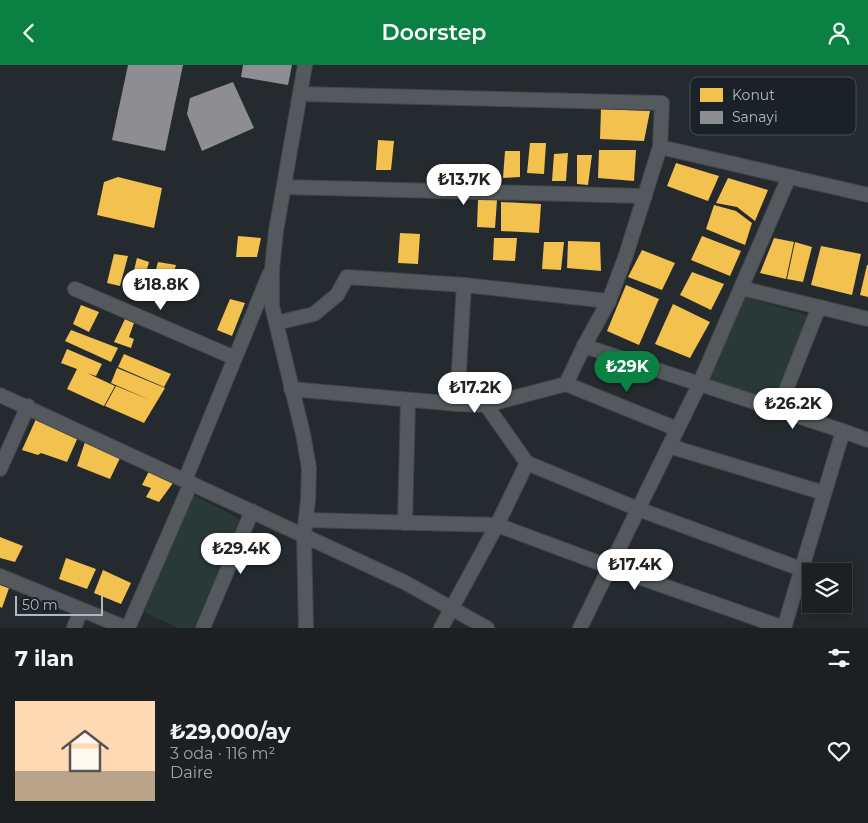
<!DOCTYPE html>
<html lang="tr">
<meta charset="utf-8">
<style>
:root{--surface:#1c2023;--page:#25282b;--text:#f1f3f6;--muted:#a0a3a6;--line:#3a3e41;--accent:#0b8043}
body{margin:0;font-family:Montserrat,sans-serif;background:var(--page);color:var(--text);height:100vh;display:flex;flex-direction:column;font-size:19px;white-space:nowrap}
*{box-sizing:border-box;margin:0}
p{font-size:16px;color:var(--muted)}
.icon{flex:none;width:28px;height:28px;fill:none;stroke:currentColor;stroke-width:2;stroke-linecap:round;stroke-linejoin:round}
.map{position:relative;height:563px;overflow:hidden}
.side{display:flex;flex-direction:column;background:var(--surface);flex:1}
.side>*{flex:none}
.buttons{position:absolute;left:802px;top:498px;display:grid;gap:10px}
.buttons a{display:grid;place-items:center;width:50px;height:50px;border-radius:0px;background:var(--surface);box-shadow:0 2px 12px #0003,0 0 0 1px var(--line);font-size:25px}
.scale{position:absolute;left:15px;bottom:12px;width:88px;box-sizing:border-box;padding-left:5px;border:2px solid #aeb8c1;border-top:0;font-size:14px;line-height:18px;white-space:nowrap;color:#aeb8c1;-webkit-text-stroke:4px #1a2228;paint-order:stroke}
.price{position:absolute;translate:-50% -42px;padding:0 11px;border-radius:18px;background:#fff;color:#222;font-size:16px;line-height:32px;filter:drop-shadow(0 1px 2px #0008)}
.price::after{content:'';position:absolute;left:50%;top:30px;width:15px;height:11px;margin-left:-8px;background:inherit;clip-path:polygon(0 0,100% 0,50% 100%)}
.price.on{background:var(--accent);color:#fff}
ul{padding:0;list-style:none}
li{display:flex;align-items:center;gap:15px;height:125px;padding:0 15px}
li+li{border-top:1px solid var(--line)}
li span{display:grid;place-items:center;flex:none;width:140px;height:100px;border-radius:0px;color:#555}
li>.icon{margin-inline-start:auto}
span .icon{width:60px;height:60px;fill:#fffc;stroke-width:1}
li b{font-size:21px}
h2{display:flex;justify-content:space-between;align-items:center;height:60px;padding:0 15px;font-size:21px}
header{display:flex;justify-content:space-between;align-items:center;height:65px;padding:0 15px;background:var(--accent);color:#fff;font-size:22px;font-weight:600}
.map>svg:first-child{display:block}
</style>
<header><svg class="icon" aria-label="back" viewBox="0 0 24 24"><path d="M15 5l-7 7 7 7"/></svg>Doorstep<svg class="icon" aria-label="person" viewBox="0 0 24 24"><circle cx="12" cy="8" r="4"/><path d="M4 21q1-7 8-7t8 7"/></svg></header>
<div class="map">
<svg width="868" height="563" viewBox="0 0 868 563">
<rect width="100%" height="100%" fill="#252a2f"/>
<!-- green -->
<g fill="#283938">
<polygon points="745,232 810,251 772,336 707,315"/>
<polygon points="193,430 240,454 194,563 179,563 144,547"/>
</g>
<!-- homes -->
<g fill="#f2c14e">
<polygon points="601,44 650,46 644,76 600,74"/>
<polygon points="378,75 394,76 391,105 376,105"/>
<polygon points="530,78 546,78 544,109 527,108"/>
<polygon points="599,85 636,85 634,116 598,113"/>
<polygon points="505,86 520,86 520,112 503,113"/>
<polygon points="568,88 566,116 552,116 554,89"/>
<polygon points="577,90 592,90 588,120 577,119"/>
<polygon points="676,98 719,111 708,136 667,121"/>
<polygon points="118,112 162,123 154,163 97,150 104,117"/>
<polygon points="728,113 768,125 755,156 737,142 716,138"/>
<polygon points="478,135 497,135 495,163 477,162"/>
<polygon points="501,137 541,139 539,168 501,166"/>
<polygon points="714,140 736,146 752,158 745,180 706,164"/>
<polygon points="400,168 420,169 418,199 398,198"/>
<polygon points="238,171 261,173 257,192 236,192"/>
<polygon points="702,171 741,186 730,211 691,195"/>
<polygon points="494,173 517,173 515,196 493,195"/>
<polygon points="774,173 794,177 786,214 760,208"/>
<polygon points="568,176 600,177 601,206 567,203"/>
<polygon points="544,177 564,177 561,205 542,204"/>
<polygon points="795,177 812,182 803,217 787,214"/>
<polygon points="821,181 861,189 852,230 811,220"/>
<polygon points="642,185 675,198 662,225 628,212"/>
<polygon points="114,189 128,191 120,221 107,218"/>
<polygon points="137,193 149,197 140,229 129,226"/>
<polygon points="158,197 176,200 165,239 148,234"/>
<polygon points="867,200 868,200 868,232 860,230"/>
<polygon points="692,207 724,219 711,245 680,230"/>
<polygon points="626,220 659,234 639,280 607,266"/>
<polygon points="230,234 245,238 232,271 217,265"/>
<polygon points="673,239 710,257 690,293 655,279"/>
<polygon points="81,240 99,247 89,267 73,259"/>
<polygon points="125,254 134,258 129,272 134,274 131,283 114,277"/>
<polygon points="71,265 118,283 111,297 65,276"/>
<polygon points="67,284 102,299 96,311 87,308 115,321 104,341 67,324 77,304 61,298"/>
<polygon points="124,289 171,309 164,322 118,302"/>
<polygon points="117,303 165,323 144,358 105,341 116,321 150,335 111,318"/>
<polygon points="36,354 78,372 67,397 41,388 38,390 22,385"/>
<polygon points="85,377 121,391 110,414 77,401"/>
<polygon points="149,406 173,418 159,437 146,432 151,423 142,420"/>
<polygon points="0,472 23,481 15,497 0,493"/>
<polygon points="66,493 96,504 87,524 59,514"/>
<polygon points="103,505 131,518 121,539 94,528"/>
<polygon points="0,520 9,523 2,543 0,542"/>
</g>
<!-- industry -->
<g fill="#8d8d92">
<polygon points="128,0 183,0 165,86 112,75"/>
<polygon points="243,0 292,0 288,20 241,12"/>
<polygon points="233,17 254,63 202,86 187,49 190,33"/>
</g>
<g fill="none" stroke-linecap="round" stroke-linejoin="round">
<defs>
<g id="minor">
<polyline points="305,0 276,166 272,204 272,241 303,369 309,403 308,435 304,470 306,563"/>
<polyline points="300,29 662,38 660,82"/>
<polyline points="284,122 645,131"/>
<polyline points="741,223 868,254"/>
<polyline points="75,224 235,293"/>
<polyline points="276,258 314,249 337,230 347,212 464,220 609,236"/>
<polyline points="584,281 843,366 784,563"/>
<polyline points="566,319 677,364"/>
<polyline points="291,324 457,339 486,340"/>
<polyline points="0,330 404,517 487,563"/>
<polyline points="457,339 464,220"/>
<polyline points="778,345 819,242"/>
<polyline points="843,366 868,375"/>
<polyline points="669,381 824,428"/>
<polyline points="527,398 638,444 801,504"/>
<polyline points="0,404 28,341"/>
<polyline points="185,415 269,210"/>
<polyline points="306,455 497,460 610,502 784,563"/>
<polyline points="405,458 408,335"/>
<polyline points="0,511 126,563"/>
<polyline points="74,563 81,545"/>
<polyline points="128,563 191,418"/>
<polyline points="203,563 252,446"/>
<polyline points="441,563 497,460 527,398 486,340 566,319 584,281 609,236 626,190 660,82 868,130"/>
<polyline points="580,563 699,320 789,112"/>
</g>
</defs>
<!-- minor casing -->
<use href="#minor" stroke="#42464a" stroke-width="16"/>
<!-- minor -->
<use href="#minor" stroke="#54595e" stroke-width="14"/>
</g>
<!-- legend -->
<rect x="690" y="12" width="166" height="58" rx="8" fill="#1a2228" stroke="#464f56" stroke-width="1"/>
<rect x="700" y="23" width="23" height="14" fill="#f2c14e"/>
<rect x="700" y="46" width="23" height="13" fill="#8d8d92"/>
<g font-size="14" fill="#aeb8c1">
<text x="732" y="35">Konut</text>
<text x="732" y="57">Sanayi</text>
</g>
</svg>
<div class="buttons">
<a><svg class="icon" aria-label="layers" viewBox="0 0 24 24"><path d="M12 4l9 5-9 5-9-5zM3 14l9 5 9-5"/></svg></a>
</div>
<div class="scale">50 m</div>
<b class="price" style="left:464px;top:141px">₺13.7K</b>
<b class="price" style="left:161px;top:246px">₺18.8K</b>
<b class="price on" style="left:627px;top:328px">₺29K</b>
<b class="price" style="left:475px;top:349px">₺17.2K</b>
<b class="price" style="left:793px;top:365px">₺26.2K</b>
<b class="price" style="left:241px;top:510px">₺29.4K</b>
<b class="price" style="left:635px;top:526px">₺17.4K</b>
</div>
<section class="side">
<h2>7 ilan<svg class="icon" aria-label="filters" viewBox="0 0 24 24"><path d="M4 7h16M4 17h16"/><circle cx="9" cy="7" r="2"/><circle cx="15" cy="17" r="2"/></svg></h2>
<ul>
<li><span style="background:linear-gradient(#ffd9b3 70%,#b9a48a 0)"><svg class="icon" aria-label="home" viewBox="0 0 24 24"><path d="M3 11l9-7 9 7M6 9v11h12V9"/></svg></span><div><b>₺29,000/ay</b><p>3 oda · 116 m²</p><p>Daire</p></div><svg class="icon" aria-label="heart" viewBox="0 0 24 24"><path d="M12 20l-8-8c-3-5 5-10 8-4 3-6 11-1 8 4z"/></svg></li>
</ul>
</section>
